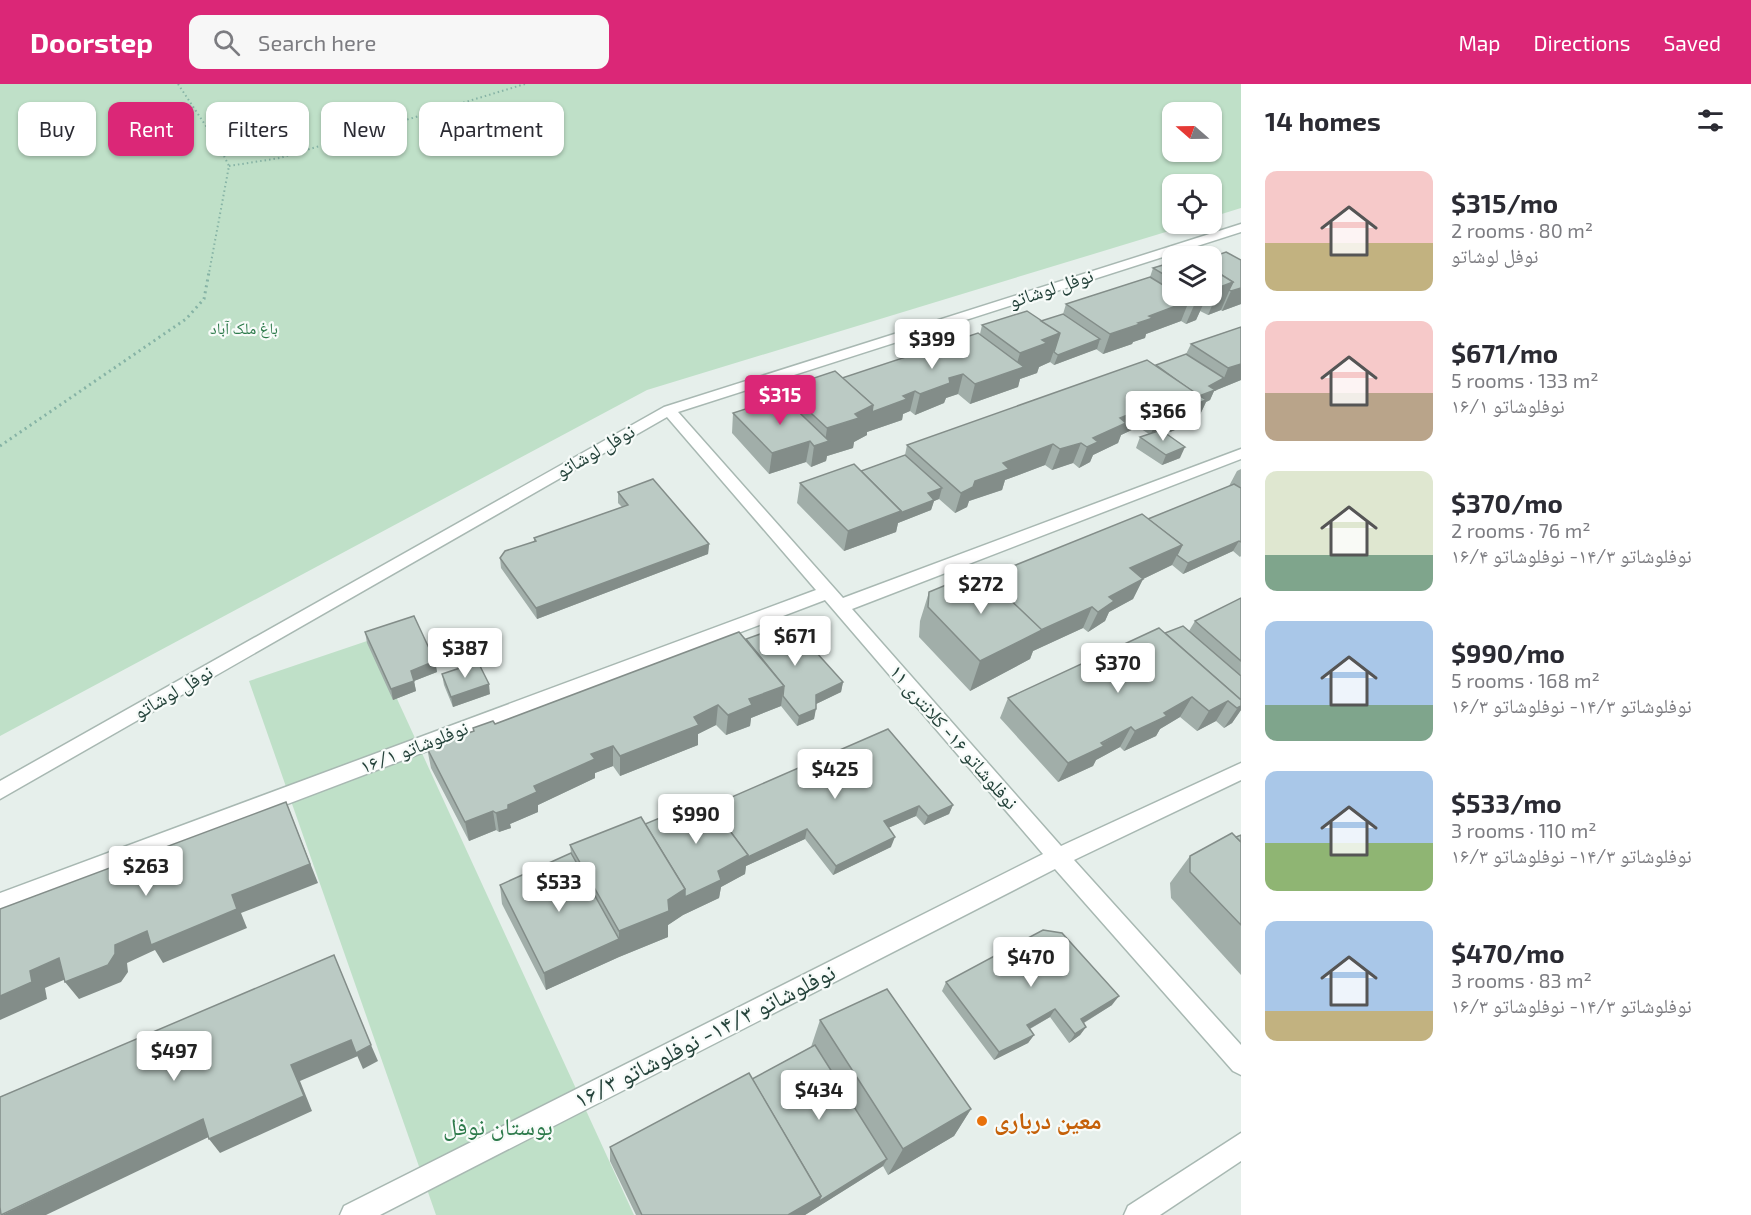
<!DOCTYPE html>
<meta charset="utf-8">
<style>
:root{--surface:#fff;--page:#f7f7f7;--text:#2b2b33;--muted:#7c7c81;--accent:#db2777}
body{margin:0;font-family:"Exo 2","Noto Naskh Arabic",sans-serif;background:var(--page);color:var(--text);height:100vh;display:flex;flex-direction:column;font-size:22px;white-space:nowrap}
*{box-sizing:border-box;margin:0}
p{font-size:20px;color:var(--muted)}
.icon{flex:none;width:33px;height:33px;fill:none;stroke:currentColor;stroke-width:2;stroke-linecap:round;stroke-linejoin:round}
.map{position:relative;flex:1;overflow:hidden}
.sheet{display:flex;flex-direction:column;background:var(--surface);width:510px}
.sheet>*{flex:none}
.hud{position:absolute;left:18px;top:18px;width:570px;height:54px;display:flex;gap:12px}
.needle{width:39px;rotate:290deg}
.buttons{position:absolute;left:1162px;top:18px;display:grid;gap:12px}
.buttons a{display:grid;place-items:center;width:60px;height:60px;border-radius:12px;background:var(--surface);box-shadow:0 2px 4px #0004;font-size:30px}
.price{position:absolute;translate:-50% -51px;padding:0 14px;border-radius:6px;background:#fff;color:#222;font-size:20px;line-height:39px;filter:drop-shadow(0 2px 3px #0008)}
.price::after{content:'';position:absolute;left:50%;top:36px;width:18px;height:14px;margin-left:-9px;background:inherit;clip-path:polygon(0 0,100% 0,50% 100%)}
.price.active{background:var(--accent);color:#fff}
ul{padding:0;list-style:none}
li{display:flex;align-items:center;gap:18px;height:150px;padding:0 24px}
li span{display:grid;place-items:center;flex:none;width:168px;height:120px;border-radius:12px;color:#555}
li>.icon{margin-inline-start:auto}
span .icon{width:72px;height:72px;fill:#fffc;stroke-width:1}
li b{font-size:26px}
h2{display:flex;justify-content:space-between;align-items:center;height:72px;padding:0 24px;font-size:26px}
.pill{padding:0 21px;border-radius:12px;background:var(--surface);box-shadow:0 2px 4px #0004;font-size:21px;line-height:54px}
.pill.active{background:var(--accent);color:#fff}
header{display:flex;align-items:center;gap:36px;box-sizing:border-box;height:84px;padding:0 30px;background:var(--accent);color:#fff}
header strong{font-size:28px}
nav{display:flex;gap:33px;margin-inline-start:auto;font-size:21px}
.search{width:420px;height:54px;background:var(--page);display:flex;align-items:center;gap:15px;box-sizing:border-box;padding:0 21px;border-radius:12px;color:var(--muted);font-size:22px}
main{display:flex;flex:1;min-height:0}
.map>svg:first-child{display:block}
</style>
<header>
<strong>Doorstep</strong>
<div class="search"><svg class="icon" aria-label="search" viewBox="0 0 24 24"><circle cx="10" cy="10" r="6"/><path d="M15 15l6 6"/></svg>Search here</div>
<nav><a>Map</a><a>Directions</a><a>Saved</a></nav>
</header>
<main>
<div class="map">
<svg width="1241" height="1131" viewBox="0 0 1241 1131">
<rect width="100%" height="100%" fill="#e6efeb"/>
<!-- green -->
<g fill="#bfe0c8" fill-rule="evenodd">
<path d="M 0,0 L 1241,0 L 1241,124 L 1212,133 L 1212,100 L 1173,100 L 1173,140 L 1192,140 L 647,306 L 0,652 ZM 1173,28 L 1212,28 L 1212,68 L 1173,68 Z"/>
<polygon points="370,556 634,1131 436,1131 249,597"/>
</g>
<g fill="none" stroke-linecap="round" stroke-linejoin="round">
<defs>
<g id="street">
<polygon points="1241,140 1241,148 678,328 843,514 1241,365 1241,375 852,525 1061,762 1241,679 1241,696 1074,776 1241,961 1241,991 1233,987 1055,785 380,1131 340,1131 344,1122 1043,770 825,516 0,829 0,809 816,506 667,333 0,715 0,697 664,323"/>
<polygon points="1241,1049 1241,1077 1160,1131 1124,1131 1128,1122"/>
</g>
</defs>
<!-- street casing -->
<use href="#street" stroke="#a8b8b2" stroke-width="3"/>
<!-- path-far1 -->
<g stroke="#86b3a5" stroke-width="2" stroke-dasharray="1.5 3" stroke-linecap="butt">
<polyline points="178,0 218,60 229,82 209,189"/>
<polyline points="229,82 280,74 525,0"/>
</g>
<!-- path -->
<polyline stroke="#86b3a5" stroke-width="3" stroke-dasharray="2 4" stroke-linecap="butt" points="0,362 186,235 204,215 209,188"/>
<!-- street -->
<use href="#street" fill="#fff" fill-rule="evenodd"/>
</g>
<!-- wall -->
<g fill="#a1aea9">
<polygon points="1212,173 1241,220 1222,227 1221,226 1208,231 1200,227 1196,236 1186,240 1181,237 1146,250 1145,254 1133,258 1132,260 1103,270 1096,265 1054,281 1050,278 1039,283 1037,289 1020,295 1018,303 970,320 958,310 946,314 944,319 915,331 910,327 903,330 902,336 867,348 867,351 854,358 853,364 827,372 826,377 811,383 806,378 769,390 732,349 733,329 783,313 784,304 842,294 980,250 982,241 1041,237 1063,230 1066,220 1150,193 1153,184 1173,178 1173,212 1212,212"/>
<polygon points="1241,243 1241,296 1214,307 1210,316 1206,318 1197,337 1170,348 1167,346 1163,347 1180,374 1162,381 1136,364 1140,353 1149,350 1138,343 1121,351 1118,359 1093,371 1090,378 1079,384 1073,379 1052,386 1045,381 1005,396 1002,406 969,417 967,423 955,429 939,415 934,417 931,426 898,439 896,448 844,467 797,419 800,399 861,387 905,371 907,361 1156,281 1186,270 1191,260"/>
<polygon points="1241,385 1241,472 1240,473 1233,467 1183,490 1172,481 1143,495 1133,515 1109,528 1105,537 1088,548 1083,544 1033,567 1030,575 970,607 919,553 920,537 929,508 986,493 1149,435 1229,402 1237,387"/>
<polygon points="618,408 709,460 708,470 537,535 501,484 500,474 534,458 534,454 622,423 618,419"/>
<polygon points="1241,514 1241,626 1232,639 1224,644 1216,637 1197,647 1180,633 1160,645 1156,652 1124,667 1120,663 1096,676 1093,682 1058,698 1000,634 1008,614 1165,549 1189,547 1195,537"/>
<polygon points="365,548 435,577 437,588 414,597 416,607 393,616 367,559"/>
<polygon points="746,555 843,598 841,608 816,620 814,635 797,642 781,622 751,634 750,642 726,651 716,641 698,650 698,661 620,692 613,682 595,689 595,694 538,721 538,728 510,740 511,744 499,748 496,746 469,757 431,684 427,664 473,647 473,644 495,640"/>
<polygon points="442,590 490,610 453,623 444,601"/>
<polygon points="953,721 949,730 924,741 916,732 888,744 891,763 833,791 805,755 746,782 745,790 721,803 719,814 683,831 668,841 668,853 619,873 546,906 502,820 500,801 571,769 570,761 711,722"/>
<polygon points="1241,751 1241,891 1171,814 1170,799 1190,772"/>
<polygon points="946,898 1112,921 1084,939 1086,943 1080,951 1069,959 1050,933 1030,945 1034,951 1028,959 994,976 942,907"/>
<polygon points="820,936 971,1025 954,1052 888,1091 883,1082 805,1131 636,1131 610,1077 610,1063 752,995 811,963"/>
</g>
<!-- shaded-wall -->
<g fill="#838d89">
<polygon points="1233,198 1221,226 1208,231 1220,203"/>
<polygon points="1241,204 1241,220 1222,227 1231,207"/>
<polygon points="1198,212 1207,212 1196,236 1186,240"/>
<polygon points="1189,217 1181,237 1146,250 1145,254 1133,258 1132,260 1103,270 1110,250 1138,239 1149,232"/>
<polygon points="1060,249 1050,278 1039,283 1037,289 1020,295 1018,303 970,320 975,300 1015,286 1020,269 1042,256"/>
<polygon points="1100,255 1097,265 1054,281 1058,271"/>
<polygon points="1241,280 1241,296 1214,307 1210,316 1206,318 1197,337 1170,348 1179,327 1209,302 1224,294 1228,284"/>
<polygon points="963,290 958,310 946,314 944,319 915,331 920,310 949,294"/>
<polygon points="915,307 910,327 903,330 902,336 867,348 867,351 854,358 853,364 827,372 826,377 811,383 814,362 825,358 827,344 873,321 903,312"/>
<polygon points="1147,323 1138,343 1121,351 1118,359 1093,371 1090,378 1079,384 1087,363 1093,354 1120,334"/>
<polygon points="1176,325 1167,346 1150,352 1159,331"/>
<polygon points="810,357 806,378 769,390 772,369"/>
<polygon points="1081,359 1073,379 1052,386 1060,365"/>
<polygon points="1053,360 1045,381 1005,396 1002,406 969,417 967,423 955,429 961,409 975,397 1003,379"/>
<polygon points="1185,363 1180,374 1162,381 1166,371"/>
<polygon points="942,404 939,415 934,417 931,426 898,439 896,448 844,467 848,447 928,409"/>
<polygon points="1239,457 1233,467 1183,490 1188,479"/>
<polygon points="709,460 708,470 537,535 536,524"/>
<polygon points="1182,461 1172,481 1143,495 1133,515 1109,528 1105,537 1088,548 1098,528 1130,484"/>
<polygon points="1092,523 1083,544 1033,567 1030,575 970,607 980,577 1042,546"/>
<polygon points="435,577 437,588 414,597 416,607 393,616 391,605 411,587"/>
<polygon points="843,598 841,608 814,621 816,611"/>
<polygon points="489,600 490,610 453,623 451,613"/>
<polygon points="784,602 781,622 751,634 750,642 726,651 728,631 749,615"/>
<polygon points="1192,613 1180,633 1160,645 1156,652 1124,667 1135,647 1164,629"/>
<polygon points="1228,617 1216,637 1197,647 1209,627"/>
<polygon points="1241,619 1241,626 1232,639 1224,644"/>
<polygon points="718,621 716,641 698,650 698,661 620,692 620,672"/>
<polygon points="816,625 814,635 797,642 799,632"/>
<polygon points="1131,643 1120,663 1096,676 1093,682 1058,698 1068,679"/>
<polygon points="613,662 613,682 595,689 595,694 538,721 538,728 510,740 511,744 499,748 496,729 534,702 591,670"/>
<polygon points="286,718 318,799 241,829 247,844 163,879 155,866 127,879 128,888 121,898 79,915 65,898 115,861 147,847"/>
<polygon points="953,721 949,730 924,741 928,732"/>
<polygon points="919,722 916,732 881,747 884,737"/>
<polygon points="493,727 496,746 469,757 465,738"/>
<polygon points="807,745 805,755 746,782 745,790 721,803 719,814 683,831 668,841 668,853 619,873 546,906 544,889 619,855 619,847 685,805 748,771"/>
<polygon points="895,753 891,763 833,791 836,782"/>
<polygon points="59,874 73,892 45,904 47,915 0,936 0,912 30,887"/>
<polygon points="1119,912 1112,921 1075,944 1081,935"/>
<polygon points="1055,925 1050,933 1022,949 1027,941"/>
<polygon points="1086,943 1080,951 1069,959 1075,950"/>
<polygon points="1034,951 1028,959 994,976 999,968"/>
<polygon points="351,956 358,972 300,997 312,1027 220,1069 209,1055 291,981"/>
<polygon points="371,961 378,977 363,985 356,969"/>
<polygon points="971,1025 954,1052 888,1091 903,1065"/>
<polygon points="203,1035 215,1050 46,1131 2,1131"/>
<polygon points="887,1075 883,1082 805,1131 788,1131 821,1112"/>
</g>
<!-- building -->
<g fill="#bbcac4" stroke="#838d89" stroke-width="1.5">
<polygon points="1226,168 1241,176 1241,204 1231,207 1229,206 1233,198 1212,185 1212,173"/>
<polygon points="1173,178 1173,196 1153,184"/>
<polygon points="1212,185 1233,198 1220,203 1212,199"/>
<polygon points="1150,193 1173,207 1173,212 1180,212 1189,217 1149,232 1153,234 1138,239 1140,240 1110,250 1066,220"/>
<polygon points="1027,227 1060,249 1042,256 1047,259 1020,269 982,241"/>
<polygon points="1063,230 1100,255 1058,271 1054,268 1060,249 1041,237"/>
<polygon points="1241,243 1241,280 1228,284 1191,260"/>
<polygon points="978,249 1024,283 975,300 963,290 949,294 950,299 920,310 915,307 903,312 907,315 872,328 873,321 842,294"/>
<polygon points="1186,270 1224,294 1209,302 1215,306 1199,312 1156,281"/>
<polygon points="1147,276 1206,316 1179,327 1176,325 1159,331 1147,323 1120,334 1126,339 1093,354 1098,358 1087,363 1081,359 1060,365 1053,360 1003,379 1009,385 975,397 973,403 961,409 907,361"/>
<polygon points="835,287 873,321 855,330 859,334 827,344 784,304"/>
<polygon points="783,313 829,357 814,362 810,357 772,369 733,329"/>
<polygon points="1161,346 1185,363 1166,371 1140,353"/>
<polygon points="905,371 942,404 928,409 934,416 900,429 901,427 861,387"/>
<polygon points="854,380 901,427 848,447 800,399"/>
<polygon points="653,395 709,460 536,524 500,474 505,467 536,457 534,454 628,421 618,408"/>
<polygon points="1234,400 1241,404 1241,458 1239,457 1188,479 1177,471 1182,461 1148,435"/>
<polygon points="1142,430 1182,461 1130,484 1143,495 1109,513 1114,517 1098,528 1092,523 1041,546 986,493"/>
<polygon points="980,487 1042,546 980,577 928,523 929,508"/>
<polygon points="1241,514 1241,577 1195,537"/>
<polygon points="414,532 435,577 411,587 414,597 391,605 365,548"/>
<polygon points="1183,542 1241,592 1241,616 1165,549"/>
<polygon points="780,543 797,547 843,598 816,611 816,625 799,632 783,612 784,602 746,555"/>
<polygon points="1159,544 1241,616 1241,622 1237,624 1228,617 1209,627 1192,613 1164,629 1167,632 1135,647 1131,643 1101,659 1104,662 1068,679 1008,614"/>
<polygon points="739,548 784,602 749,615 752,621 728,631 718,621 694,633 699,641 620,672 613,662 591,670 595,675 534,702 537,708 508,721 508,725 496,729 493,727 465,738 427,664 474,647 473,644 493,637 495,640"/>
<polygon points="478,578 489,600 451,613 442,590"/>
<polygon points="888,645 953,721 928,732 919,722 884,737 895,753 836,782 807,745 748,773 748,771 711,722"/>
<polygon points="706,715 748,771 718,787 721,796 685,813 685,805 645,740"/>
<polygon points="286,718 310,780 232,811 237,825 151,861 147,847 115,861 115,870 108,881 65,898 59,874 30,887 32,898 0,912 0,825"/>
<polygon points="641,733 685,805 668,816 669,827 619,847 570,761"/>
<polygon points="1232,749 1241,758 1241,841 1190,788 1190,772"/>
<polygon points="1241,751 1241,758 1236,753"/>
<polygon points="571,769 619,855 544,889 500,801"/>
<polygon points="1043,846 1062,849 1119,912 1081,935 1086,943 1075,950 1055,925 1027,941 1034,951 999,968 946,898"/>
<polygon points="334,871 371,961 356,969 351,956 291,981 304,1012 209,1055 203,1035 1,1131 0,1123 0,1013"/>
<polygon points="887,905 971,1025 903,1065 820,936"/>
<polygon points="815,961 887,1075 818,1118 821,1112 752,995"/>
<polygon points="749,989 821,1112 788,1131 642,1131 610,1063"/>
</g>
<!-- markers -->
<circle fill="#e8710a" stroke="#f7fbf9" stroke-width="2" cx="982" cy="1037" r="6"/>
<g text-anchor="middle" stroke-width="4.5" stroke-linejoin="round" paint-order="stroke">
<!-- far-park labels -->
<g font-size="16" fill="#2d7a4b" stroke="#f7fbf9">
<text x="244" y="250">باغ ملک آباد</text>
</g>
<!-- street labels -->
<g font-size="20" fill="#24423a" stroke="#f7fbf9">
<text transform="translate(1051 204) rotate(-18)" y="7">نوفل لوشاتو</text>
<text transform="translate(595 367) rotate(-30)" y="7">نوفل لوشاتو</text>
<text transform="translate(173 608) rotate(-30)" y="7">نوفل لوشاتو</text>
<text transform="translate(954 653) rotate(49)" y="7">نوفلوشاتو ۱۶- کلانتری ۱۱</text>
<text transform="translate(414 663) rotate(-21)" y="7">نوفلوشاتو ۱۶/۱</text>
</g>
<!-- near-street labels -->
<g font-size="24" fill="#24423a" stroke="#f7fbf9">
<text transform="translate(705 952) rotate(-27)" y="8">نوفلوشاتو ۱۴/۳- نوفلوشاتو ۱۶/۳</text>
</g>
<!-- near-food labels -->
<g font-size="24" font-weight="bold" fill="#c56008" stroke="#f7fbf9" text-anchor="start">
<text x="994" y="1045">معین درباری</text>
</g>
<!-- near-park labels -->
<g font-size="24" fill="#2d7a4b" stroke="#f7fbf9">
<text x="498" y="1051">بوستان نوفل</text>
</g>
</g>
</svg>
<div class="buttons">
<a><svg class="needle" viewBox="-14 -14 28 28"><path d="M0-13l5 13h-10z" fill="#e53935"/><path d="M0 13l5-13h-10z" fill="#7c7c81"/></svg></a>
<a><svg class="icon" aria-label="locate" viewBox="0 0 24 24"><circle cx="12" cy="12" r="6"/><path d="M12 2v4M12 18v4M2 12h4M18 12h4"/></svg></a>
<a><svg class="icon" aria-label="layers" viewBox="0 0 24 24"><path d="M12 4l9 5-9 5-9-5zM3 14l9 5 9-5"/></svg></a>
</div>
<b class="price" style="left:932px;top:286px">$399</b>
<b class="price active" style="left:780px;top:342px">$315</b>
<b class="price" style="left:1163px;top:358px">$366</b>
<b class="price" style="left:981px;top:531px">$272</b>
<b class="price" style="left:795px;top:583px">$671</b>
<b class="price" style="left:465px;top:595px">$387</b>
<b class="price" style="left:1118px;top:610px">$370</b>
<b class="price" style="left:835px;top:716px">$425</b>
<b class="price" style="left:696px;top:761px">$990</b>
<b class="price" style="left:146px;top:813px">$263</b>
<b class="price" style="left:559px;top:829px">$533</b>
<b class="price" style="left:1031px;top:904px">$470</b>
<b class="price" style="left:174px;top:998px">$497</b>
<b class="price" style="left:819px;top:1037px">$434</b>
<div class="hud">
<a class="pill">Buy</a>
<a class="pill active">Rent</a>
<a class="pill">Filters</a>
<a class="pill">New</a>
<a class="pill">Apartment</a>
</div>
</div>
<section class="sheet">
<h2>14 homes<svg class="icon" aria-label="filters" viewBox="0 0 24 24"><path d="M4 7h16M4 17h16"/><circle cx="9" cy="7" r="2"/><circle cx="15" cy="17" r="2"/></svg></h2>
<ul>
<li><span style="background:linear-gradient(#f6c9c9 60%,#c2b280 0)"><svg class="icon" aria-label="home" viewBox="0 0 24 24"><path d="M3 11l9-7 9 7M6 9v11h12V9"/></svg></span><div><b>$315/mo</b><p>2 rooms · 80 m²</p><p>نوفل لوشاتو</p></div></li>
<li><span style="background:linear-gradient(#f6c9c9 60%,#b9a48a 0)"><svg class="icon" aria-label="home" viewBox="0 0 24 24"><path d="M3 11l9-7 9 7M6 9v11h12V9"/></svg></span><div><b>$671/mo</b><p>5 rooms · 133 m²</p><p>نوفلوشاتو ۱۶/۱</p></div></li>
<li><span style="background:linear-gradient(#dfe7d0 70%,#7fa58c 0)"><svg class="icon" aria-label="home" viewBox="0 0 24 24"><path d="M3 11l9-7 9 7M6 9v11h12V9"/></svg></span><div><b>$370/mo</b><p>2 rooms · 76 m²</p><p>نوفلوشاتو ۱۴/۳- نوفلوشاتو ۱۶/۴</p></div></li>
<li><span style="background:linear-gradient(#a9c7e8 70%,#7fa58c 0)"><svg class="icon" aria-label="home" viewBox="0 0 24 24"><path d="M3 11l9-7 9 7M6 9v11h12V9"/></svg></span><div><b>$990/mo</b><p>5 rooms · 168 m²</p><p>نوفلوشاتو ۱۴/۳- نوفلوشاتو ۱۶/۳</p></div></li>
<li><span style="background:linear-gradient(#a9c7e8 60%,#8fb573 0)"><svg class="icon" aria-label="home" viewBox="0 0 24 24"><path d="M3 11l9-7 9 7M6 9v11h12V9"/></svg></span><div><b>$533/mo</b><p>3 rooms · 110 m²</p><p>نوفلوشاتو ۱۴/۳- نوفلوشاتو ۱۶/۳</p></div></li>
<li><span style="background:linear-gradient(#a9c7e8 75%,#c2b280 0)"><svg class="icon" aria-label="home" viewBox="0 0 24 24"><path d="M3 11l9-7 9 7M6 9v11h12V9"/></svg></span><div><b>$470/mo</b><p>3 rooms · 83 m²</p><p>نوفلوشاتو ۱۴/۳- نوفلوشاتو ۱۶/۳</p></div></li>
</ul>
</section>
</main>
